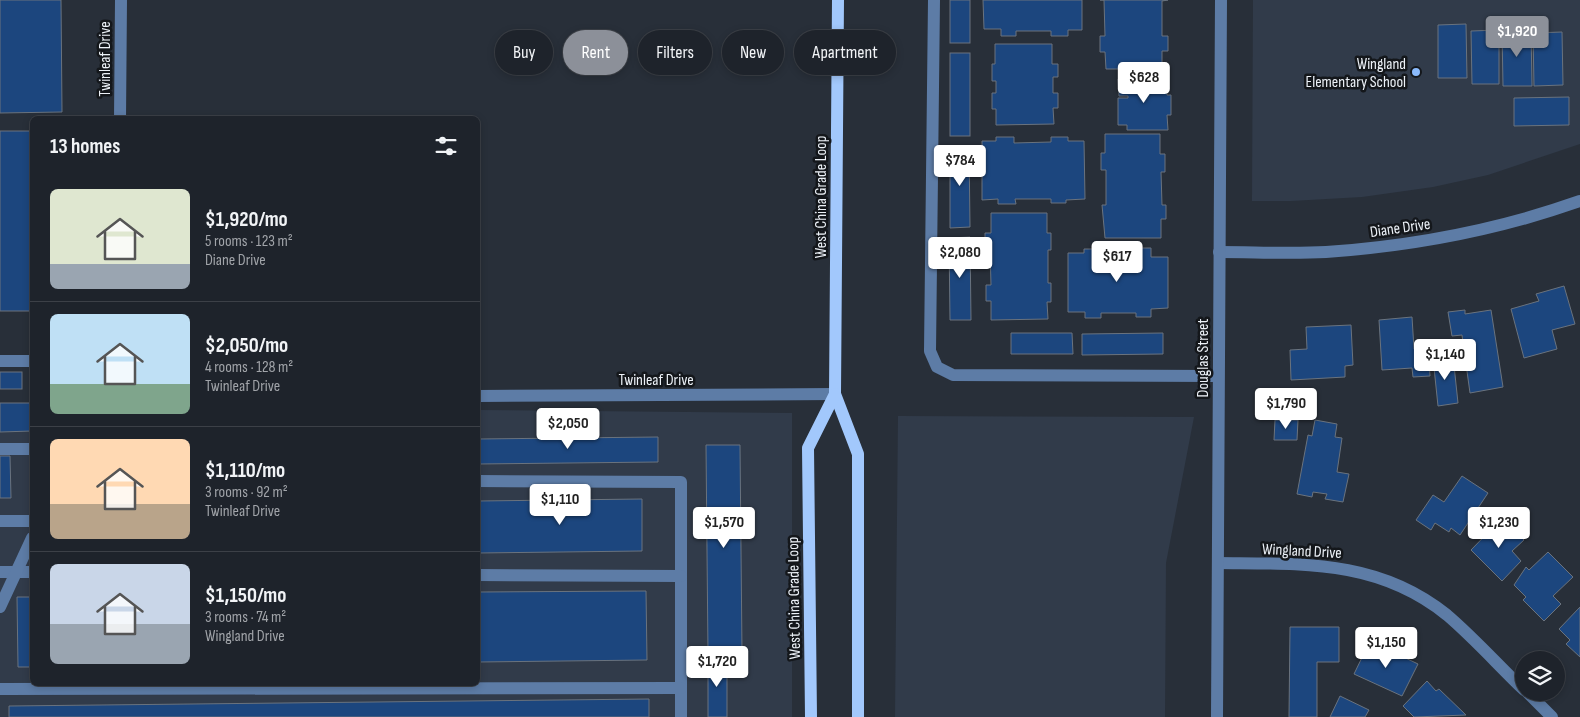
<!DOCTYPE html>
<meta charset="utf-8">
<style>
:root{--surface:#1e232b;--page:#2b2f37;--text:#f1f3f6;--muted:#a1a4a9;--line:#3c4047;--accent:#8c9099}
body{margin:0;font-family:"Sofia Sans Condensed",sans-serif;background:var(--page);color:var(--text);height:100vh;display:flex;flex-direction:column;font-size:19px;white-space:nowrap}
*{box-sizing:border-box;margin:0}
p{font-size:16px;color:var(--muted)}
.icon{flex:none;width:28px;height:28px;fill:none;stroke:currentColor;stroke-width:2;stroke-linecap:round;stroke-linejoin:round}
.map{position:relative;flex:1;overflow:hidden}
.panel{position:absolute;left:30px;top:116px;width:450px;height:570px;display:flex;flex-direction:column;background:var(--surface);border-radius:8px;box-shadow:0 2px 8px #0003,0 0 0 1px var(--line)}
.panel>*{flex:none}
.hud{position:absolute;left:495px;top:30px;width:475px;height:45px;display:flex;gap:10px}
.buttons{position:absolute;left:1515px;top:651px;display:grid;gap:10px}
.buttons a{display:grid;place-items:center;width:50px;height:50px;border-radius:50%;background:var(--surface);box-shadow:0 2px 8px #0003,0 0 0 1px var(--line);font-size:25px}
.price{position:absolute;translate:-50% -42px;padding:0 11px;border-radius:5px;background:#fff;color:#222;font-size:16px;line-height:32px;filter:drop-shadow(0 1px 2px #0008)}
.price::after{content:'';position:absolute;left:50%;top:30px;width:15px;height:11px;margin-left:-8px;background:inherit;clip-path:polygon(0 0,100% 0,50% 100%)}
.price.active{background:var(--accent);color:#fff}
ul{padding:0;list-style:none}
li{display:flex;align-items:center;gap:15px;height:125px;padding:0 20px}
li+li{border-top:1px solid var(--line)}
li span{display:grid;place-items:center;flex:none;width:140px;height:100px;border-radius:8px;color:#555}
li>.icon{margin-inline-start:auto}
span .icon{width:60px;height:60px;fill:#fffc;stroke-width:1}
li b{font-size:21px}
h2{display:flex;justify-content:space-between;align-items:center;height:60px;padding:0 20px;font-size:21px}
.chip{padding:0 18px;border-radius:22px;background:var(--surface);box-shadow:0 2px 8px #0003,0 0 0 1px var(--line);font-size:18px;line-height:45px}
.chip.active{background:var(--accent);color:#fff}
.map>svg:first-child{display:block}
</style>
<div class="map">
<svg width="1580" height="717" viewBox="0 0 1580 717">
<rect width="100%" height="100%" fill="#282f39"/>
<!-- built -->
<g fill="#313b4a">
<polygon points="1253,0 1580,0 1580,144 1488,175 1433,187 1362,197 1291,201 1252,201"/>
<polygon points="0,405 32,405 32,684 478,684 478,410 792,413 792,717 0,717"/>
<polygon points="898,416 1194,417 1166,563 1165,717 895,717"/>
</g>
<!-- building -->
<g fill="#1c467e" stroke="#6a737e">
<polygon points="0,0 61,0 62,112 0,113"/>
<rect x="950" y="0" width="20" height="43"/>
<polygon points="983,0 1082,0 1082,30 1068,30 1068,36 1051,36 1051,31 1016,31 1016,36 1001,36 1001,29 984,29"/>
<polygon points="1100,0 1168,0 1162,1 1162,36 1168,36 1168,51 1162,51 1162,69 1106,69 1105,52 1100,52 1100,36 1105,36 1104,0"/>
<polygon points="1466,24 1467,78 1438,78 1438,25"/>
<polygon points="1499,30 1499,84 1472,84 1471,31"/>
<polygon points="1502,31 1531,31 1532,86 1503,86"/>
<polygon points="1562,32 1563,85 1534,86 1533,33"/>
<polygon points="995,44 1052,44 1052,64 1058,64 1058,77 1053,77 1053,93 1058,93 1058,108 1053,108 1054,124 996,125 996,109 992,109 992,93 996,93 996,81 992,81 992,64 995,64"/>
<rect x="950" y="53" width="20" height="83"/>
<polygon points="1154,78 1154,82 1167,82 1167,95 1171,95 1171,115 1167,115 1168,130 1127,130 1127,125 1118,125 1118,98 1128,98 1128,96 1119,96 1118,79"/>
<polygon points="1569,97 1569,125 1514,126 1514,98"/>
<rect x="0" y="131" width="32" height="180"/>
<polygon points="1105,134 1160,134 1160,154 1165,154 1165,172 1161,172 1162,205 1166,205 1166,219 1161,219 1161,238 1105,238 1102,205 1106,205 1106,170 1101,170 1101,153 1105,153"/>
<polygon points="996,137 1014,137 1014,143 1051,142 1051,137 1068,137 1068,141 1084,141 1085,199 1066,200 1066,203 1051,203 1051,199 1015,199 1016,204 998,204 998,199 982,200 982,141 996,141"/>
<polygon points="950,146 969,146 970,227 950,228"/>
<polygon points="991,213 1047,213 1047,233 1051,233 1051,250 1048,250 1048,283 1051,283 1051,302 1047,302 1048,319 991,320 991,301 986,301 986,285 991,285 990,248 985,248 985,233 991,233"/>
<polygon points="970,237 971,320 950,320 949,238"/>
<polygon points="1136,248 1151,248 1151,257 1168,257 1168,308 1151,309 1151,317 1136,317 1136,313 1101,313 1101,318 1085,318 1085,312 1068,312 1068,253 1084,253 1084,249 1101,249 1101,255 1136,254"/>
<polygon points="1564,286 1575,324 1552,330 1557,349 1524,358 1511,309 1539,301 1536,294"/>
<polygon points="1465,310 1465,314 1491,310 1503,387 1470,393 1462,335 1452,336 1448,312"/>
<polygon points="1412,317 1414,349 1428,348 1430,376 1413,377 1412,368 1382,370 1379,320"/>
<polygon points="1351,325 1353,365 1345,366 1345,377 1291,380 1290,350 1307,349 1306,327"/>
<polygon points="1011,333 1072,333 1073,354 1011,354"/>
<polygon points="1163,333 1163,354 1082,355 1082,334"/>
<polygon points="1453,356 1458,403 1438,406 1433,358"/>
<rect x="0" y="372" width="22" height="17"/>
<polygon points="0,403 32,403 32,431 0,432"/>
<polygon points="1275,420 1298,420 1297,440 1274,440"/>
<polygon points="1315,420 1337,424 1335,437 1342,438 1337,472 1349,474 1343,502 1325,499 1327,494 1313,492 1312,497 1297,494 1308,435 1312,436"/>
<polygon points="658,437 658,462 478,464 478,439"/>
<polygon points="706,445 740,445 742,653 708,654"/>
<polygon points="0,456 10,456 11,498 0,498"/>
<polygon points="1462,476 1488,493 1460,535 1451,528 1449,532 1435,523 1431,530 1416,520 1433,495 1444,502"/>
<polygon points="642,499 642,551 478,553 478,501"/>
<polygon points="1502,518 1524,540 1512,551 1521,561 1502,581 1471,550"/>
<polygon points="1548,552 1573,577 1553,596 1561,604 1544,621 1523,600 1526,597 1514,585 1526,567 1529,570"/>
<polygon points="646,591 647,660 478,662 478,592"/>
<polygon points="17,597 32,597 32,667 18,667"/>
<polygon points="1580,607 1580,657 1566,644 1570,640 1559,629"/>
<polygon points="1290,627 1339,627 1339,662 1317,662 1317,717 1289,717"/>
<polygon points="1370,641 1418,664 1402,696 1354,674"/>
<rect x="708" y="659" width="19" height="58"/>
<polygon points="1427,681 1436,691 1439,689 1466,715 1414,717 1403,706"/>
<polygon points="1340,696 1369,710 1365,717 1330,717"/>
<polygon points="649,699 649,717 9,717 9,706"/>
</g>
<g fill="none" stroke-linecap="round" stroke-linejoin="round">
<!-- minor -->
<g stroke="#5d7ca6" stroke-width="12">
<polyline points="934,0 930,351 937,367 953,375 1218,376"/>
<polyline points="120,119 121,0"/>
<path d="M 1219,252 C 1255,252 1291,254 1326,252 C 1413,246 1498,230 1580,201"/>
<polyline points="0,361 32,361"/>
<polyline points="478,396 835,394"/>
<polyline points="0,449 32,449"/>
<polyline points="478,481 681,482 681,717"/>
<polyline points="0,521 32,521"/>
<path d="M 1218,563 C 1301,564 1378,559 1447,615 C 1474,638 1498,665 1524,690"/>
<polyline points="0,572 32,572"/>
<polyline points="478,575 681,576"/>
<polyline points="0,607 32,538"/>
<polyline points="0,689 681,688"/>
<polyline points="1527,692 1552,717"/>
<polyline points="1217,717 1221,0"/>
</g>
<!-- major -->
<g stroke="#a2c8fc" stroke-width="12">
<polyline points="838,0 835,394 858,454 858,717"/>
<polyline points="811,717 808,448 835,394"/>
</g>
</g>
<!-- markers -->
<circle fill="#8abafc" stroke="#14171b" stroke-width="2" cx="1416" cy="72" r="5"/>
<g text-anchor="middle" stroke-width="5" stroke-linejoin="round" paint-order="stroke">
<!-- street labels -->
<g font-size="16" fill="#edf2f8" stroke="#14171b">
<text transform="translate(104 59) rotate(-90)" y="6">Twinleaf Drive</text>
<text transform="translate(820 197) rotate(-90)" y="6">West China Grade Loop</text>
<text transform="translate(1400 227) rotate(-8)" y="6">Diane Drive</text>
<text transform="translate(1202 358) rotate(-90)" y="6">Douglas Street</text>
<text x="656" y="385">Twinleaf Drive</text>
<text transform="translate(1302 550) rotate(3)" y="6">Wingland Drive</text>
<text transform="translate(793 598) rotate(-91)" y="6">West China Grade Loop</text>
</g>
<!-- poi labels -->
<g font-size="16" fill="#edf2f8" stroke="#14171b" text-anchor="end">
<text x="1406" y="69">Wingland<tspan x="1406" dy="18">Elementary School</tspan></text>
</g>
</g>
</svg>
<div class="buttons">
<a><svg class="icon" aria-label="layers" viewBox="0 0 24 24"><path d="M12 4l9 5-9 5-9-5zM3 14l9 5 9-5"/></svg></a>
</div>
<b class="price active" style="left:1517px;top:58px">$1,920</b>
<b class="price" style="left:1144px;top:104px">$628</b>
<b class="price" style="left:960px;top:187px">$784</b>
<b class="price" style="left:960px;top:279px">$2,080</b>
<b class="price" style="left:1117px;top:283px">$617</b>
<b class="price" style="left:1445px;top:381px">$1,140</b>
<b class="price" style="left:1286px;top:430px">$1,790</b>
<b class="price" style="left:568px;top:450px">$2,050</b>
<b class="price" style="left:560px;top:526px">$1,110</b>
<b class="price" style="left:724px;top:549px">$1,570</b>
<b class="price" style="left:1499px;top:549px">$1,230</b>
<b class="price" style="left:1386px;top:669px">$1,150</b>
<b class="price" style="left:717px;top:688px">$1,720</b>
<div class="hud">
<a class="chip">Buy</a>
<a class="chip active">Rent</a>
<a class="chip">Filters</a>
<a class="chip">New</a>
<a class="chip">Apartment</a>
</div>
<section class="panel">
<h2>13 homes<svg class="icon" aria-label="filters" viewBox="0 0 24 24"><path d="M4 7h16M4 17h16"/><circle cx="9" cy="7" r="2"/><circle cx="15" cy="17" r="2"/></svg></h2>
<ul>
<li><span style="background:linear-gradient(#dfe7d0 75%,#9aa5b1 0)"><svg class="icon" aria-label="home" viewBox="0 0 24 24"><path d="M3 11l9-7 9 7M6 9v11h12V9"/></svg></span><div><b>$1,920/mo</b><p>5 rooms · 123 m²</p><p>Diane Drive</p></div></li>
<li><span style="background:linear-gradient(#bfe0f5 70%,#7fa58c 0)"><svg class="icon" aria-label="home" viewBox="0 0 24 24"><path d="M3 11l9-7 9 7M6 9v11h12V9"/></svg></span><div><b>$2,050/mo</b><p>4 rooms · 128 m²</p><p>Twinleaf Drive</p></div></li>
<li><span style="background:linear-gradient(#ffd9b3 65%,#b9a48a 0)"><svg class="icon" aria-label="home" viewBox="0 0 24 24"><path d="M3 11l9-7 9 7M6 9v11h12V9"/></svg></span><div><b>$1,110/mo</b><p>3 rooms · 92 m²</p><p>Twinleaf Drive</p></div></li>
<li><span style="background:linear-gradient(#c9d6e8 60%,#9aa5b1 0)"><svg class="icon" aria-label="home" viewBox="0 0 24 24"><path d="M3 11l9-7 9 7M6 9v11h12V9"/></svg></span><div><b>$1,150/mo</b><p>3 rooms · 74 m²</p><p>Wingland Drive</p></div></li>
</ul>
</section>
</div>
